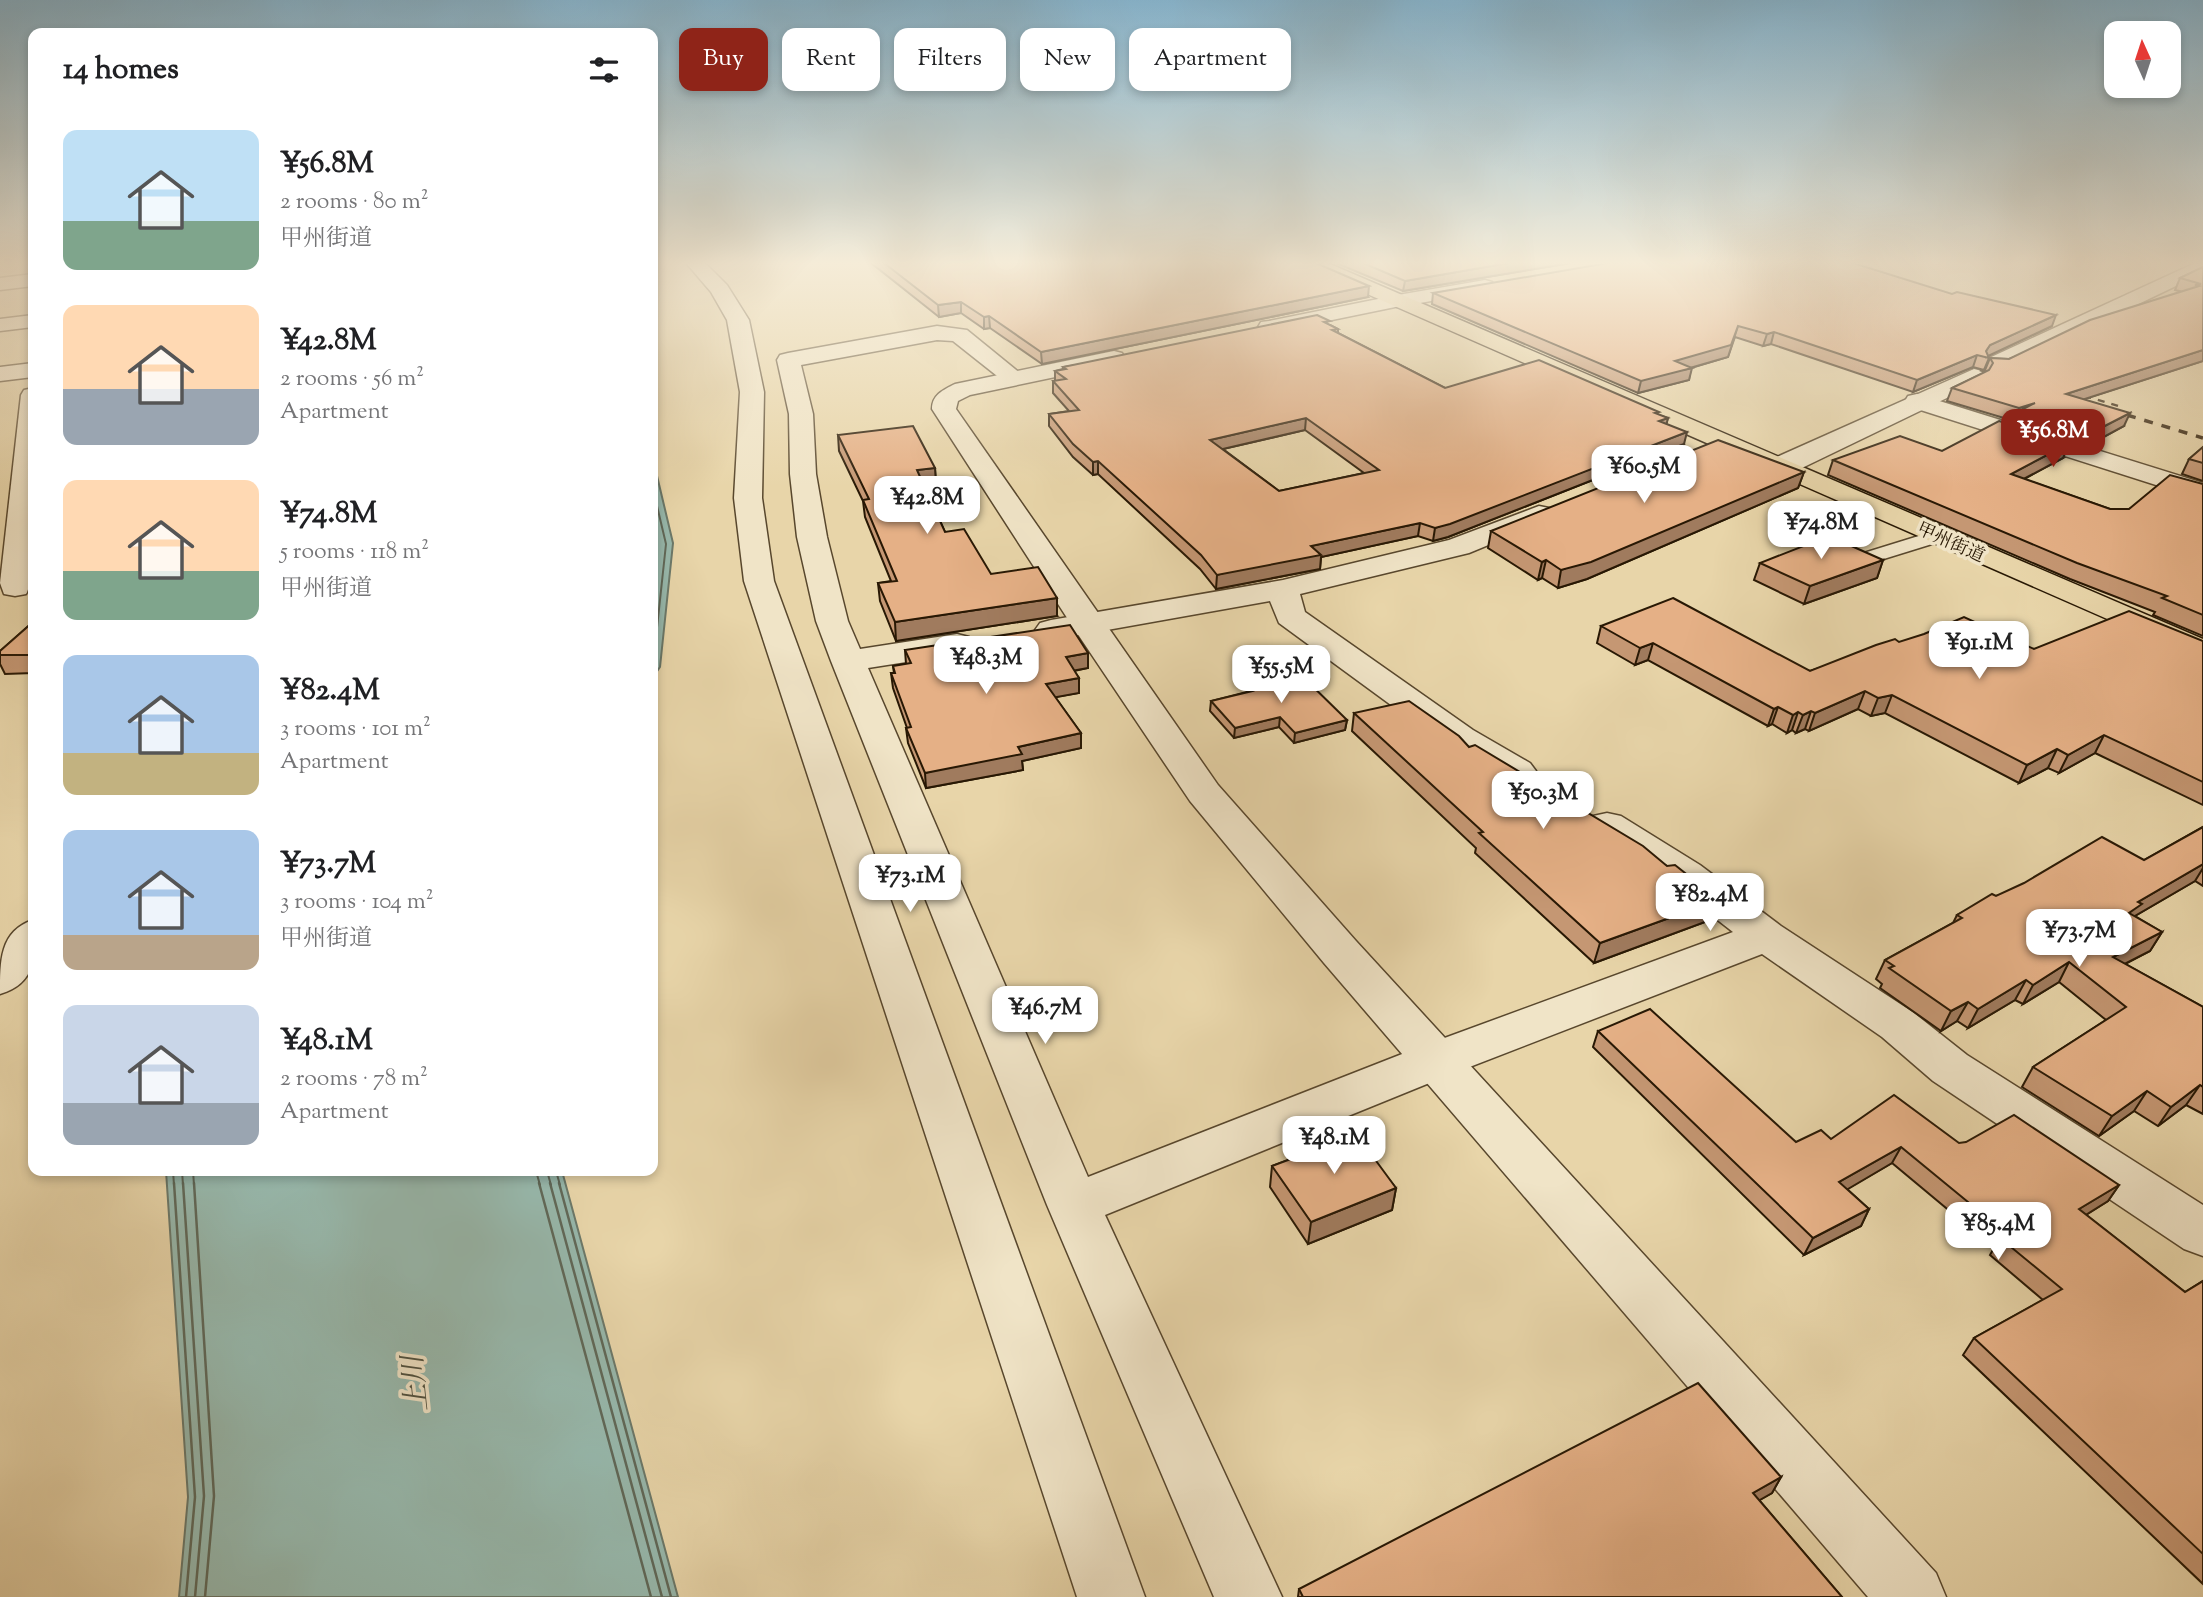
<!DOCTYPE html>
<meta charset="utf-8">
<style>
:root{--surface:#fff;--page:#f6f6f6;--text:#202124;--muted:#757577;--accent:#8f2418}
body{margin:0;font-family:"Sorts Mill Goudy","Noto Serif JP",serif;background:var(--page);color:var(--text);height:100vh;display:flex;flex-direction:column;font-size:26px;white-space:nowrap}
*{box-sizing:border-box;margin:0}
p{font-size:23px;color:var(--muted)}
.icon{flex:none;width:38px;height:38px;fill:none;stroke:currentColor;stroke-width:2;stroke-linecap:round;stroke-linejoin:round}
.map{position:relative;flex:1;overflow:hidden}
.drawer{position:absolute;left:28px;top:28px;width:630px;height:1148px;display:flex;flex-direction:column;background:var(--surface);border-radius:14px;box-shadow:0 4px 10px #0003}
.drawer>*{flex:none}
.top-card{position:absolute;left:679px;top:28px;width:665px;height:63px;display:flex;gap:14px}
.needle{width:46px;rotate:357deg}
.fabs{position:absolute;left:2104px;top:21px;display:grid;gap:14px}
.fabs a{display:grid;place-items:center;width:77px;height:77px;border-radius:14px;background:var(--surface);box-shadow:0 4px 10px #0003;font-size:35px}
.price{position:absolute;translate:-50% -60px;padding:0 16px;border-radius:14px;background:#fff;color:#222;font-size:23px;line-height:46px;filter:drop-shadow(0 2px 4px #0008)}
.price::after{content:'';position:absolute;left:50%;top:42px;width:21px;height:16px;margin-left:-10px;background:inherit;clip-path:polygon(0 0,100% 0,50% 100%)}
.price.selected{background:var(--accent);color:#fff}
ul{padding:0;list-style:none}
li{display:flex;align-items:center;gap:21px;height:175px;padding:0 35px}
li span{display:grid;place-items:center;flex:none;width:196px;height:140px;border-radius:14px;color:#555}
li>.icon{margin-inline-start:auto}
span .icon{width:84px;height:84px;fill:#fffc;stroke-width:1}
li b{font-size:30px}
h2{display:flex;justify-content:space-between;align-items:center;height:84px;padding:0 35px;font-size:30px}
.pill{padding:0 24px;border-radius:14px;background:var(--surface);box-shadow:0 4px 10px #0003;font-size:24px;line-height:63px}
.pill.selected{background:var(--accent);color:#fff}
.map>svg:first-child{display:block}
</style>
<div class="map">
<svg width="2203" height="1597" viewBox="0 0 2203 1597">
<rect width="100%" height="100%" fill="#e8d5a9"/>
<filter id="stains"><feTurbulence type="fractalNoise" baseFrequency=".00286" numOctaves="4"/><feColorMatrix values="0 0 0 0 .2 0 0 0 0 .09 0 0 0 0 .02 0 0 0 .5 -.17"/></filter>
<radialGradient id="worn" r=".72"><stop offset=".6" stop-color="#630" stop-opacity="0"/><stop offset="1" stop-color="#630" stop-opacity=".3"/></radialGradient>
<!-- water -->
<g fill="#97b8ac" stroke="#6b7869" stroke-width="2">
<polygon points="653,459 673,543 660,667 653,677"/>
<polygon points="166,1171 562,1171 678,1597 179,1597 188,1497"/>
</g>
<g fill="none" stroke-linecap="round" stroke-linejoin="round">
<!-- shore-far1 -->
<g stroke="#606858" stroke-width="2">
<polyline points="653,489 666,544 653,665"/>
<polyline points="173,1171 174,1185"/>
<polyline points="182,1171 183,1185"/>
<polyline points="193,1171 194,1185"/>
<polyline points="536,1171 540,1185"/>
<polyline points="547,1171 551,1185"/>
<polyline points="556,1171 560,1185"/>
</g>
<!-- shore -->
<g stroke="#606858" stroke-width="2.5">
<polyline points="174,1183 195,1497 186,1597"/>
<polyline points="183,1183 204,1496 195,1597"/>
<polyline points="194,1183 214,1496 205,1597"/>
<polyline points="539,1183 651,1597"/>
<polyline points="550,1183 662,1597"/>
<polyline points="559,1183 671,1597"/>
</g>
<defs>
<polygon id="service" points="1938,530 1947,536 1945,540 1861,566 1851,560 1854,556"/>
<g id="minor">
<polygon points="687,264 706,264 727,285 749,320 764,392 762,498 774,581 1145,1597 1077,1597 744,581 734,498 740,392 727,320 711,292"/>
<polygon points="33,274 33,286 0,290 0,278"/>
<polygon points="1485,280 1492,282 1495,286 1492,290 1398,307 1391,305 1388,301 1391,297 1398,295"/>
<polygon points="33,315 33,327 0,331 0,319"/>
<polygon points="937,326 967,330 1026,378 1022,383 1006,383 953,341 937,340 801,365 813,414 816,474 827,537 848,621 860,649 957,634 969,637 973,644 969,651 957,654 868,668 1088,1177 1420,1047 1733,932 1670,883 1593,834 1587,825 1593,816 1607,813 1621,816 1700,865 1781,926 1914,1013 1967,1055 2203,1205 2203,1256 2184,1249 1933,1081 1882,1037 1762,954 1454,1073 1105,1215 1282,1597 1214,1597 1047,1205 831,661 816,621 797,537 790,474 789,414 777,360 780,355 788,353"/>
<polygon points="33,363 33,377 0,381 0,367"/>
<path d="M 33,388 C 34,418 38,576 26,594 L 15,596 L 4,594 L 0,583 L 21,395 L 24,390 Z"/>
<polygon points="1917,394 2203,483 2203,500 1908,406 1905,401 1908,396"/>
<polygon points="1539,506 1549,508 1553,514 1549,520 1469,553 1300,594 1305,612 1473,730 1530,763 1536,771 1530,779 1517,782 1504,779 1447,746 1279,623 1270,601 1051,640 1040,637 1035,630 1040,623 1051,620 1283,580 1449,540"/>
<path d="M 33,920 C 35,954 38,983 0,994 C 0,960 0,931 33,920 Z"/>
</g>
<g id="tertiary">
<polygon points="2193,264 2203,264 2203,273 2003,369 1987,369 1984,364 1987,359"/>
<polygon points="1398,295 1405,297 1408,301 1405,305 1269,333 1261,332 1258,327 1261,322 1269,321"/>
<path d="M 1114,351 L 1122,353 L 1125,358 L 1122,363 L 970,395 L 958,401 L 956,409 L 1218,785 L 1356,941 L 1936,1573 L 1946,1597 L 1868,1597 L 1324,963 L 1190,801 L 1071,624 L 932,409 C 932,395 943,390 955,384 Z"/>
<polygon points="1974,369 1982,371 1986,376 1982,381 1804,467 1779,474 1770,472 1766,466 1770,460"/>
</g>
<polygon id="trunk" points="1305,264 1330,264 2203,639 2203,661 1308,268"/>
</defs>
<!-- service casing -->
<use href="#service" stroke="#58472d" stroke-width="3"/>
<!-- minor casing -->
<use href="#minor" stroke="#58472d" stroke-width="3"/>
<!-- tertiary casing -->
<use href="#tertiary" stroke="#58472d" stroke-width="3"/>
<!-- trunk casing -->
<use href="#trunk" stroke="#281804" stroke-width="3"/>
<!-- service -->
<use href="#service" fill="#f0e4c7" fill-rule="evenodd"/>
<!-- minor -->
<use href="#minor" fill="#f0e4c7" fill-rule="evenodd"/>
<!-- tertiary -->
<use href="#tertiary" fill="#f0e4c7" fill-rule="evenodd"/>
<!-- trunk -->
<use href="#trunk" fill="#e8d5a9" fill-rule="evenodd"/>
<!-- rail-far1 -->
<g stroke="#281804" stroke-width="2.5" stroke-dasharray="7 7" stroke-linecap="butt">
<polyline points="1953,362 2003,377"/>
<polyline points="2071,392 2122,407"/>
<polyline points="2110,410 2133,417"/>
</g>
<!-- rail -->
<polyline stroke="#281804" stroke-width="3.5" stroke-dasharray="9 9" stroke-linecap="butt" points="2127,415 2203,438"/>
</g>
<!-- wall -->
<g fill="#c59773" stroke="#281804" stroke-width="2" fill-rule="evenodd">
<polygon points="871,263 1316,263 1368,297 1042,364 990,328 984,329 961,313 939,317"/>
<polygon points="1336,263 1571,263 1403,291"/>
<polygon points="2203,267 2203,361 2084,399 2124,426 2089,445 2018,423 2019,420 2014,421 1947,401 1952,388 1986,372 1985,370 1990,358 2009,359 2183,292 2175,290 2180,278"/>
<polygon points="1433,293 2052,326 1988,356 1989,358 1984,370 1973,367 1913,392 1771,344 1763,346 1735,337 1728,357 1691,368 1689,380 1638,393 1432,304"/>
<path d="M 1330,325 L 1338,329 L 1338,333 L 1445,388 L 1658,415 L 1668,418 L 1666,424 L 1684,444 L 1448,537 L 1433,541 L 1418,536 L 1321,557 L 1320,569 L 1216,589 L 1200,569 L 1098,474 L 1093,475 L 1073,457 L 1049,426 L 1049,414 L 1069,411 L 1053,393 L 1053,381 L 1055,381 L 1055,371 L 1063,369 L 1063,367 ZM 1305,430 L 1364,473 L 1279,491 L 1223,449 Z"/>
<polygon points="838,435 935,468 936,484 924,486 945,532 991,574 1057,616 896,641 880,601 878,583 891,581 865,517 863,501 839,451"/>
<polygon points="2203,447 2203,481 2182,474 2189,459"/>
<polygon points="1942,451 2063,458 2024,479 2110,509 2129,509 2203,484 2203,636 2153,615 2155,612 2070,579 1828,475 1833,460"/>
<polygon points="1804,472 1798,488 1587,579 1558,588 1542,578 1538,580 1488,548 1491,531"/>
<polygon points="1883,560 1877,578 1804,604 1754,580 1760,563"/>
<polygon points="33,622 33,673 5,674 0,664 0,651"/>
<polygon points="1601,626 1810,671 1899,642 2034,649 2203,641 2203,805 2095,753 2059,773 2048,768 2019,783 1885,713 1871,716 1858,709 1809,731 1805,729 1796,733 1792,730 1787,733 1772,724 1768,726 1648,660 1635,665 1597,643"/>
<polygon points="905,650 1088,653 1088,668 1074,671 1079,678 1079,693 1055,697 1081,733 1081,748 1022,761 1023,770 926,788 908,743 906,728 907,728 893,688 891,673 894,673 893,666 906,664"/>
<polygon points="1248,685 1347,720 1345,730 1294,743 1279,727 1234,738 1210,711 1211,701 1247,692"/>
<polygon points="1354,713 1469,747 1667,866 1719,900 1713,919 1594,963 1475,853 1476,848 1352,731"/>
<polygon points="2203,827 2203,886 2195,881 2135,916 2162,932 2150,951 2125,964 2203,1007 2203,1114 2186,1105 2158,1126 2134,1111 2099,1136 2022,1087 2033,1067 2106,1020 2059,982 2023,1004 2015,1000 1968,1028 1957,1021 1941,1031 1880,988 1882,984 1876,979 1885,960 1953,923 1957,915 1996,896 2144,860"/>
<polygon points="1598,1031 1796,1142 1831,1139 1959,1143 2119,1185 2108,1201 2086,1215 2185,1292 2203,1281 2203,1584 1963,1355 1974,1338 2043,1300 1990,1255 1994,1248 1892,1163 1847,1189 1869,1209 1861,1226 1804,1255 1593,1047"/>
<polygon points="1357,1141 1396,1188 1392,1210 1308,1244 1270,1187 1272,1166 1307,1153 1308,1146"/>
<polygon points="1781,1477 1772,1493 1759,1500 1842,1597 1298,1597 1299,1589"/>
</g>
<!-- shaded-wall -->
<g fill="#a07b5e" stroke="#281804" stroke-width="2">
<polygon points="1509,263 1571,263 1403,291 1405,281"/>
<polygon points="1369,286 1368,297 1042,364 1041,352"/>
<polygon points="961,302 961,313 939,317 938,305"/>
<polygon points="2056,315 2052,326 1986,357 1986,351 1990,345"/>
<polygon points="989,316 990,328 984,329 984,317"/>
<polygon points="1738,326 1728,357 1683,370 1692,368 1689,380 1638,393 1641,381"/>
<polygon points="1774,332 1771,344 1763,346 1767,334"/>
<polygon points="2203,350 2203,361 2060,407 2066,394"/>
<polygon points="1977,355 1973,367 1913,392 1917,380"/>
<polygon points="2035,403 2023,409 2019,420 2014,421 2019,408"/>
<polygon points="2130,413 2124,426 2089,445 2095,431"/>
<polygon points="1306,418 1305,430 1210,452 1210,440"/>
<polygon points="1668,418 1665,430 1659,421"/>
<polygon points="1687,432 1684,444 1448,537 1433,541 1435,528"/>
<polygon points="2070,443 2063,458 2005,489 2011,474"/>
<polygon points="1098,461 1098,474 1093,475 1093,462"/>
<polygon points="935,468 936,484 918,486 917,470"/>
<polygon points="1804,472 1798,488 1587,579 1558,588 1561,570"/>
<polygon points="1420,523 1418,536 1321,557 1320,569 1216,589 1217,575 1311,546"/>
<polygon points="1546,560 1542,578 1538,580 1542,562"/>
<polygon points="1883,560 1877,578 1804,604 1810,586"/>
<polygon points="1057,598 1057,616 896,641 895,622"/>
<polygon points="1653,643 1648,660 1635,665 1640,648"/>
<polygon points="1088,653 1088,668 1066,672 1066,657"/>
<polygon points="1079,678 1079,693 1046,699 1046,684"/>
<polygon points="1865,691 1858,709 1809,731 1815,713"/>
<polygon points="1892,695 1885,713 1871,716 1878,698"/>
<polygon points="1778,707 1772,724 1768,726 1774,709"/>
<polygon points="1811,711 1805,729 1796,733 1803,715"/>
<polygon points="1798,712 1792,730 1787,733 1793,715"/>
<polygon points="1280,717 1279,727 1234,738 1235,728"/>
<polygon points="1347,720 1345,730 1294,743 1295,733"/>
<polygon points="1081,733 1081,748 1022,761 1023,770 926,788 925,773 1018,747"/>
<polygon points="2104,735 2095,753 2059,773 2068,755"/>
<polygon points="2057,749 2048,768 2019,783 2027,765"/>
<polygon points="2203,864 2203,868 2195,881 2135,916 2131,923 2129,913 2138,902"/>
<polygon points="1719,900 1713,919 1594,963 1600,943"/>
<polygon points="2162,932 2150,951 2101,976 2113,957"/>
<polygon points="2069,962 2059,982 2023,1004 2033,985"/>
<polygon points="2026,980 2015,1000 1968,1028 1978,1009"/>
<polygon points="1968,1002 1957,1021 1941,1031 1951,1011"/>
<polygon points="2200,1085 2186,1105 2158,1126 2171,1107"/>
<polygon points="2147,1091 2134,1111 2099,1136 2112,1116"/>
<polygon points="1901,1147 1892,1163 1831,1199 1839,1182"/>
<polygon points="2119,1185 2108,1201 2068,1226 2079,1209"/>
<polygon points="1396,1188 1392,1210 1308,1244 1311,1222"/>
<polygon points="1869,1209 1861,1226 1804,1255 1813,1238"/>
<polygon points="1781,1477 1772,1493 1744,1509 1753,1493"/>
</g>
<!-- building -->
<g fill="#e5b086" stroke="#281804" stroke-width="2" fill-rule="evenodd">
<polygon points="884,263 1316,263 1369,286 1041,352 989,316 984,317 961,302 938,305"/>
<polygon points="1363,263 1509,263 1405,281"/>
<polygon points="1608,263 1853,263 1952,294 1957,292 2056,315 1990,345 1986,351 1989,358 1977,355 1917,380 1774,332 1767,334 1738,326 1731,345 1675,361 1692,368 1641,381 1433,293"/>
<polygon points="2203,267 2203,350 2066,394 2130,413 2095,431 2023,409 2035,403 2019,408 1952,388 1989,370 1993,363 1990,358 2009,359 2090,320 2199,286 2195,285 2201,284 2180,278"/>
<path d="M 1317,315 L 1330,321 L 1324,322 L 1338,329 L 1332,330 L 1445,388 L 1539,360 L 1659,412 L 1655,413 L 1668,418 L 1659,421 L 1687,432 L 1450,524 L 1435,528 L 1420,523 L 1311,546 L 1321,555 L 1217,575 L 1201,555 L 1098,461 L 1093,462 L 1073,444 L 1049,414 L 1079,410 L 1053,381 L 1066,379 L 1055,371 L 1066,369 L 1063,367 ZM 1306,418 L 1379,470 L 1279,491 L 1210,440 Z"/>
<polygon points="1999,421 2070,443 2011,474 2110,509 2129,509 2170,475 2203,484 2203,615 2162,598 2167,596 2077,563 1833,460 1900,436 1942,451"/>
<polygon points="913,426 935,468 917,470 945,532 964,529 991,574 1038,567 1057,598 895,622 878,583 897,581 863,500 869,499 838,435"/>
<polygon points="1718,440 1804,472 1591,562 1561,570 1546,560 1542,562 1491,531"/>
<polygon points="2203,447 2203,463 2189,459"/>
<polygon points="1829,536 1883,560 1810,586 1760,563"/>
<polygon points="1673,598 1810,671 1876,645 1895,639 1899,642 1924,634 1964,617 2034,649 2129,611 2203,641 2203,782 2104,735 2068,755 2057,749 2027,765 1892,695 1878,698 1865,691 1815,713 1811,711 1803,715 1798,712 1793,715 1778,707 1774,709 1653,643 1640,648 1601,626"/>
<polygon points="33,622 33,655 0,655 0,651"/>
<polygon points="1070,625 1088,653 1066,657 1079,678 1046,684 1081,733 1018,747 1022,754 925,773 906,728 911,727 891,673 895,673 893,666 911,663 905,650"/>
<polygon points="1299,673 1347,720 1295,733 1280,717 1235,728 1211,701 1253,691 1248,685"/>
<polygon points="1409,701 1459,736 1469,747 1475,745 1643,846 1667,866 1675,865 1719,900 1600,943 1479,833 1483,832 1354,713"/>
<polygon points="2203,827 2203,864 2138,902 2142,904 2129,913 2162,932 2113,957 2203,1007 2203,1087 2200,1085 2171,1107 2147,1091 2112,1116 2033,1067 2126,1007 2069,962 2033,985 2026,980 1978,1009 1968,1002 1951,1011 1889,968 1894,966 1885,960 1962,918 1957,915 1992,894 1996,896 2024,883 2102,837 2144,860"/>
<polygon points="1650,1009 1796,1142 1821,1130 1831,1139 1894,1095 1959,1143 1966,1142 2014,1115 2119,1185 2079,1209 2185,1292 2203,1281 2203,1554 1974,1338 2062,1289 2000,1238 2007,1234 1901,1147 1839,1182 1869,1209 1813,1238 1598,1031"/>
<polygon points="1348,1130 1357,1141 1360,1139 1396,1188 1311,1222 1272,1166 1312,1151 1308,1146"/>
<polygon points="1698,1383 1781,1477 1753,1493 1842,1597 1303,1597 1299,1589"/>
</g>
<!-- sky -->
<linearGradient id="sky" x2="0" y2="1"><stop stop-color="#87b6d0"/><stop offset="0.54" stop-color="#f5ecd8"/><stop offset="1" stop-color="#f5ecd8" stop-opacity="0"/></linearGradient>
<rect width="2203" height="487" fill="url(#sky)"/>
<g text-anchor="middle" stroke-width="7" stroke-linejoin="round" paint-order="stroke">
<!-- far-street labels -->
<g font-size="18" fill="#281804" stroke="#f0e4c7">
<text transform="translate(1951 542) rotate(24)" y="6">甲州街道</text>
</g>
<!-- near-water labels -->
<g font-size="28" font-style="italic" fill="#4f503f" stroke="#f0e4c7">
<text transform="translate(414 1384) rotate(-96)" y="10">上川</text>
</g>
</g>
<rect width="100%" height="100%" filter="url(#stains)"/>
<rect width="100%" height="100%" fill="url(#worn)"/>
</svg>
<div class="fabs">
<a><svg class="needle" viewBox="-14 -14 28 28"><path d="M0-13l5 13h-10z" fill="#e53935"/><path d="M0 13l5-13h-10z" fill="#757577"/></svg></a>
</div>
<b class="price selected" style="left:2053px;top:469px">¥56.8M</b>
<b class="price" style="left:1644px;top:505px">¥60.5M</b>
<b class="price" style="left:927px;top:536px">¥42.8M</b>
<b class="price" style="left:1821px;top:561px">¥74.8M</b>
<b class="price" style="left:1979px;top:681px">¥91.1M</b>
<b class="price" style="left:986px;top:696px">¥48.3M</b>
<b class="price" style="left:1281px;top:705px">¥55.5M</b>
<b class="price" style="left:1543px;top:831px">¥50.3M</b>
<b class="price" style="left:910px;top:914px">¥73.1M</b>
<b class="price" style="left:1710px;top:933px">¥82.4M</b>
<b class="price" style="left:2079px;top:969px">¥73.7M</b>
<b class="price" style="left:1045px;top:1046px">¥46.7M</b>
<b class="price" style="left:1334px;top:1176px">¥48.1M</b>
<b class="price" style="left:1998px;top:1262px">¥85.4M</b>
<div class="top-card">
<a class="pill selected">Buy</a>
<a class="pill">Rent</a>
<a class="pill">Filters</a>
<a class="pill">New</a>
<a class="pill">Apartment</a>
</div>
<section class="drawer">
<h2>14 homes<svg class="icon" aria-label="filters" viewBox="0 0 24 24"><path d="M4 7h16M4 17h16"/><circle cx="9" cy="7" r="2"/><circle cx="15" cy="17" r="2"/></svg></h2>
<ul>
<li><span style="background:linear-gradient(#bfe0f5 65%,#7fa58c 0)"><svg class="icon" aria-label="home" viewBox="0 0 24 24"><path d="M3 11l9-7 9 7M6 9v11h12V9"/></svg></span><div><b>¥56.8M</b><p>2 rooms · 80 m²</p><p>甲州街道</p></div></li>
<li><span style="background:linear-gradient(#ffd9b3 60%,#9aa5b1 0)"><svg class="icon" aria-label="home" viewBox="0 0 24 24"><path d="M3 11l9-7 9 7M6 9v11h12V9"/></svg></span><div><b>¥42.8M</b><p>2 rooms · 56 m²</p><p>Apartment</p></div></li>
<li><span style="background:linear-gradient(#ffd9b3 65%,#7fa58c 0)"><svg class="icon" aria-label="home" viewBox="0 0 24 24"><path d="M3 11l9-7 9 7M6 9v11h12V9"/></svg></span><div><b>¥74.8M</b><p>5 rooms · 118 m²</p><p>甲州街道</p></div></li>
<li><span style="background:linear-gradient(#a9c7e8 70%,#c2b280 0)"><svg class="icon" aria-label="home" viewBox="0 0 24 24"><path d="M3 11l9-7 9 7M6 9v11h12V9"/></svg></span><div><b>¥82.4M</b><p>3 rooms · 101 m²</p><p>Apartment</p></div></li>
<li><span style="background:linear-gradient(#a9c7e8 75%,#b9a48a 0)"><svg class="icon" aria-label="home" viewBox="0 0 24 24"><path d="M3 11l9-7 9 7M6 9v11h12V9"/></svg></span><div><b>¥73.7M</b><p>3 rooms · 104 m²</p><p>甲州街道</p></div></li>
<li><span style="background:linear-gradient(#c9d6e8 70%,#9aa5b1 0)"><svg class="icon" aria-label="home" viewBox="0 0 24 24"><path d="M3 11l9-7 9 7M6 9v11h12V9"/></svg></span><div><b>¥48.1M</b><p>2 rooms · 78 m²</p><p>Apartment</p></div></li>
</ul>
</section>
</div>
